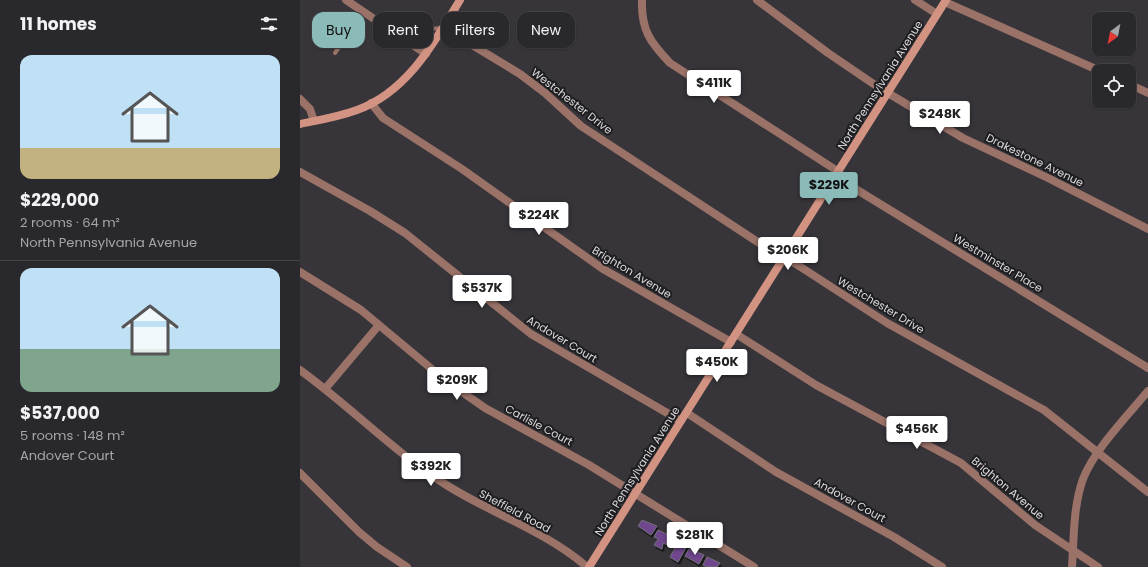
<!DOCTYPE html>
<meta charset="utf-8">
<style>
:root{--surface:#29282c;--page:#313034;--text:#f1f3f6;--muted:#a5a6a9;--line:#454448;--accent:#8bbbb9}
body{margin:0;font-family:Poppins,sans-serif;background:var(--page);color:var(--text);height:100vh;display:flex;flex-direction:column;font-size:15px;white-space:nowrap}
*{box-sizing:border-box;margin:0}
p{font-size:13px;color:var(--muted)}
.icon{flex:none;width:22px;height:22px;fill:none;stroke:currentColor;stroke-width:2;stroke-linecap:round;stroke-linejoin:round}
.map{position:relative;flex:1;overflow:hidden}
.sheet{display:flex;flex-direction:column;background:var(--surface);width:300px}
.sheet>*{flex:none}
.guide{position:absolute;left:12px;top:12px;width:380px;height:36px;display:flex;gap:8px}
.needle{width:26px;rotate:212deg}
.tools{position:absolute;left:792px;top:12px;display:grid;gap:8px}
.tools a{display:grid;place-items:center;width:44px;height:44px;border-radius:8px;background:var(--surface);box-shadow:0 1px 3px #0004,0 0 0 1px var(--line);font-size:20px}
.price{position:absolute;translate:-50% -34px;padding:0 9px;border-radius:4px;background:#fff;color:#222;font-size:13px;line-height:26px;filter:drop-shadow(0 1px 2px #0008)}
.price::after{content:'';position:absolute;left:50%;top:24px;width:12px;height:9px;margin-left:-6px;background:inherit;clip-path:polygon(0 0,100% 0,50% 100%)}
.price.selected{background:var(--accent);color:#111}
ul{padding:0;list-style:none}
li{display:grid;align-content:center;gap:8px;height:212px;padding:0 20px}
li+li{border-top:1px solid var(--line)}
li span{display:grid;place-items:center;height:124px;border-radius:12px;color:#555}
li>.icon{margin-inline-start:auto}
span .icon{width:72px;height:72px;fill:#fffc;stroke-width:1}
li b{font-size:17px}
h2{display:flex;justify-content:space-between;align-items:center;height:48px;padding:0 20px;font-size:17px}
.chip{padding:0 14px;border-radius:12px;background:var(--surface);box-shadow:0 1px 3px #0004,0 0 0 1px var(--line);font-size:14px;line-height:36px}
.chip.selected{background:var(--accent);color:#111}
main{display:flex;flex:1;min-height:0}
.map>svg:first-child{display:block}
</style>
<main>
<section class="sheet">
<h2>11 homes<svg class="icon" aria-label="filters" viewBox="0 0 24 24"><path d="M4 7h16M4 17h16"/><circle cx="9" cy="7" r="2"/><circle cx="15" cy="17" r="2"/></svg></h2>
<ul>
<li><span style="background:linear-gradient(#bfe0f5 75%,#c2b280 0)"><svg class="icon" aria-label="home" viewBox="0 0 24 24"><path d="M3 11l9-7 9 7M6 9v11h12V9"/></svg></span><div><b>$229,000</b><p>2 rooms · 64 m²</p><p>North Pennsylvania Avenue</p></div></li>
<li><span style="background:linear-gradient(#bfe0f5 65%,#7fa58c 0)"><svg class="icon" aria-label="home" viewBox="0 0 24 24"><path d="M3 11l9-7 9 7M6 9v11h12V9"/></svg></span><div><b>$537,000</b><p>5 rooms · 148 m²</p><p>Andover Court</p></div></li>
</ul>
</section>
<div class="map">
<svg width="848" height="567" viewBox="0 0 848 567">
<defs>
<filter id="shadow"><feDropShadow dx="1.5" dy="2.5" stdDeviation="0" flood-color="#0009"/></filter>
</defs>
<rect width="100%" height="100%" fill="#37353a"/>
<!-- building -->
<g fill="#6f468e" stroke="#726f75" filter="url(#shadow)">
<polygon points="342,520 357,526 351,535 338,526"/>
<polygon points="358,530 373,537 368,545 363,543 362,549 354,545 358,539 354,537"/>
<polygon points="376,538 388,544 378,562 370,557 375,548 372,545"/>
<polygon points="389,549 396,553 397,552 404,555 399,564 385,556"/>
<polygon points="407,557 420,563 417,567 407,567 403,565"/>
</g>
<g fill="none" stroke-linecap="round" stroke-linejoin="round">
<!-- lane -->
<g stroke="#9a7267" stroke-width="4">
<path d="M 103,39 C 115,29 128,29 143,28"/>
<polyline points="35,53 63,12"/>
</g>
<!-- street -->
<g stroke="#9a7267" stroke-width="8">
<polyline points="46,0 126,54"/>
<path d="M 342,0 C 341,30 350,42 370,63 L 539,172"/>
<polyline points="457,0 528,53 578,87 663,138 748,178 848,229"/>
<polyline points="615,0 637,14"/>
<polyline points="645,2 800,71"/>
<polyline points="144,28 220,74 245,93 281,126 473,252 496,264 587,323 744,410 848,492"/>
<polyline points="829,84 848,93"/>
<polyline points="0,99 10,109 14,121"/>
<polyline points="71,103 83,118 162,169 303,269 431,342"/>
<polyline points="0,172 70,211 105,233 231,334 381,421"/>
<polyline points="536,177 848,368"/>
<polyline points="0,272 61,310 145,380 185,408 289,465 454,567"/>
<polyline points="436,334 516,385 661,463 735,525 798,567"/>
<path d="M 0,370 C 51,407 95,453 148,486 C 193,514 247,532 287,567"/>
<polyline points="25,389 79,325"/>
<polyline points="387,413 476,472 594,537 642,567"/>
<polyline points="0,473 59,532 77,547 107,567"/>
<path d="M 772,567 C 774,538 773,507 783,479 C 794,450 828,415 848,391"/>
</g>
<!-- secondary -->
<g stroke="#d29382" stroke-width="8">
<path d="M 0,124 C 19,120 38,117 57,110 C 107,92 134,43 160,0"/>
<polyline points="289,567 646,0"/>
</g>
</g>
<g text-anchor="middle" stroke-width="4" stroke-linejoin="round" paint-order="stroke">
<!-- street labels -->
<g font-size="11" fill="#dcdade" stroke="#1e1d1f">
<text transform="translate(580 85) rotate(-58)" y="4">North Pennsylvania Avenue</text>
<text transform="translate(272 101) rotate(38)" y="4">Westchester Drive</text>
<text transform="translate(735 160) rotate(26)" y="4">Drakestone Avenue</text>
<text transform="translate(698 263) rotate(31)" y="4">Westminster Place</text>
<text transform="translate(332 272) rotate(31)" y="4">Brighton Avenue</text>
<text transform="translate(581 305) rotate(31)" y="4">Westchester Drive</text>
<text transform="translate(262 339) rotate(31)" y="4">Andover Court</text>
<text transform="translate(239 425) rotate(28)" y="4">Carlisle Court</text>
<text transform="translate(337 471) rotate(-58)" y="4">North Pennsylvania Avenue</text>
<text transform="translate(708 488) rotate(40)" y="4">Brighton Avenue</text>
<text transform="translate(550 500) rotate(29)" y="4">Andover Court</text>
<text transform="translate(215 511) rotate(28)" y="4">Sheffield Road</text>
</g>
</g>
</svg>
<div class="tools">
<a><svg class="needle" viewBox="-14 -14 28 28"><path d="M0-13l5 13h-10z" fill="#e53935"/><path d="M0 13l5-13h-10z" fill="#a5a6a9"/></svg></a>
<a><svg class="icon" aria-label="locate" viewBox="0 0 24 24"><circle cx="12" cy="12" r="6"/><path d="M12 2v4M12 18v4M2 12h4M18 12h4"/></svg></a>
</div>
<b class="price" style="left:414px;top:104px">$411K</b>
<b class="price" style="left:640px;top:135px">$248K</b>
<b class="price selected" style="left:529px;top:206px">$229K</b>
<b class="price" style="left:239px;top:236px">$224K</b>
<b class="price" style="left:488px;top:271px">$206K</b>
<b class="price" style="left:182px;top:309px">$537K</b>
<b class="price" style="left:417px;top:383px">$450K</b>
<b class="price" style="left:157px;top:401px">$209K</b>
<b class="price" style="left:617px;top:450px">$456K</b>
<b class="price" style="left:131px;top:487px">$392K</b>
<b class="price" style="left:395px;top:556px">$281K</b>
<div class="guide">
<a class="chip selected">Buy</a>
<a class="chip">Rent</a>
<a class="chip">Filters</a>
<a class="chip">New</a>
</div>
</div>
</main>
